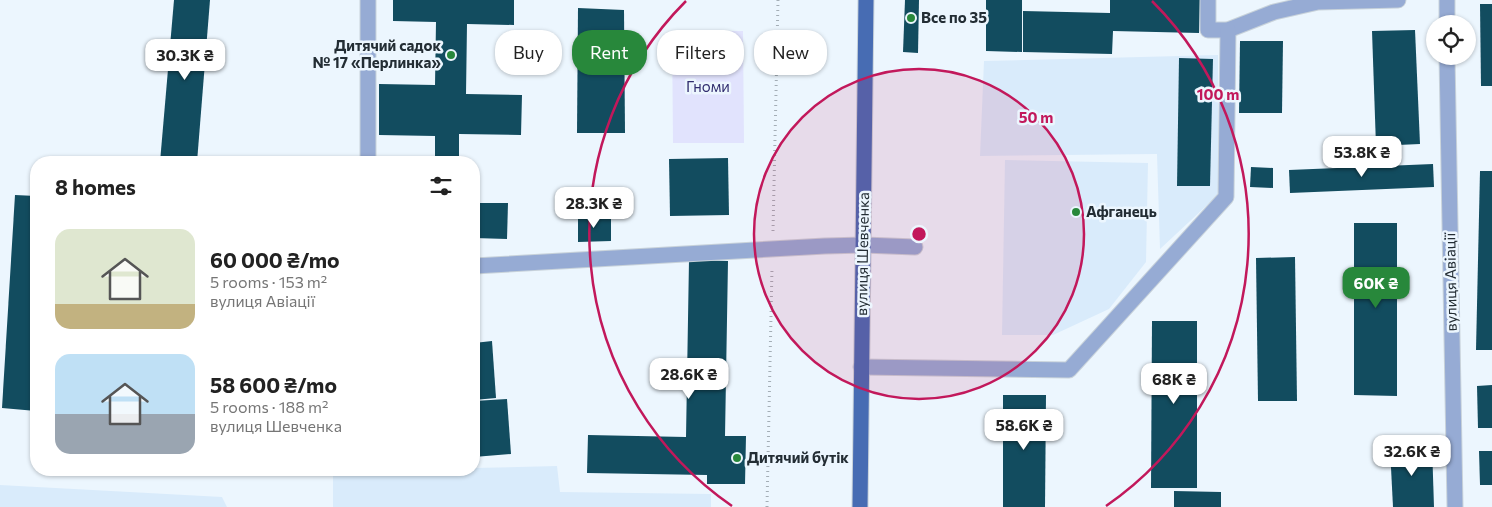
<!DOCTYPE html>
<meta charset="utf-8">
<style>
:root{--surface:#fff;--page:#f6f6f6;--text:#222;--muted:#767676;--accent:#28883b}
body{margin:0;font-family:Commissioner,sans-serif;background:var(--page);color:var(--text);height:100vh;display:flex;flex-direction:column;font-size:19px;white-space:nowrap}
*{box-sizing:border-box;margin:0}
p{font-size:16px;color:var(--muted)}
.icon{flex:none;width:28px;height:28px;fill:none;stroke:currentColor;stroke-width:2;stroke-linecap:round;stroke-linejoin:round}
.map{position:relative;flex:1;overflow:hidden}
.side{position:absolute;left:30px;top:156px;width:450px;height:320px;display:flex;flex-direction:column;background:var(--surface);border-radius:20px;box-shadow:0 1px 4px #0004}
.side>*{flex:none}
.guide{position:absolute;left:495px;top:30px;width:475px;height:45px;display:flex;gap:10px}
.tools{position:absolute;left:1426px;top:15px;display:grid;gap:10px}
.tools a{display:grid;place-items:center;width:50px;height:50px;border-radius:50%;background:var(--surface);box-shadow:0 1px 4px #0004;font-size:25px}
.price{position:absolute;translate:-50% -42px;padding:0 11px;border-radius:10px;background:#fff;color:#222;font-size:16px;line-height:32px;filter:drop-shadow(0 1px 2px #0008)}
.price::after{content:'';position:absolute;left:50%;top:30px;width:15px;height:11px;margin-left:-8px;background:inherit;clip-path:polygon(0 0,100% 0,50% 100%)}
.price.selected{background:var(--accent);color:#fff}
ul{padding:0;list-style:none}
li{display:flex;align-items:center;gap:15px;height:125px;padding:0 25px}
li span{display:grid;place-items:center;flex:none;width:140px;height:100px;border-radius:15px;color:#555}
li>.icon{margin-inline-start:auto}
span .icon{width:60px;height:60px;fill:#fffc;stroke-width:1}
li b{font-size:21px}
h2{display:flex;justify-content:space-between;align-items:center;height:60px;padding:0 25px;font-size:21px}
.chip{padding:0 18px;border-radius:20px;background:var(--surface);box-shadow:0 1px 4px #0004;font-size:18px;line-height:45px}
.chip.selected{background:var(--accent);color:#fff}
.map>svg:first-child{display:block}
</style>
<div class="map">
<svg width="1492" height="507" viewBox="0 0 1492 507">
<rect width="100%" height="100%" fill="#ecf6fe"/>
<!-- built -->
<g fill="#d9ebfb">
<polygon points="1218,55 1218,195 1160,249 1157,154 980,156 984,61"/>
<polygon points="1005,160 1148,163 1146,262 1109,309 1053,335 1002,335"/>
<polygon points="557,466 560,492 711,494 711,507 333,507 333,472 474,470 474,468"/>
<polygon points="0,485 222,497 227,507 0,507"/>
</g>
<!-- green -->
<polygon fill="#e1e3fd" points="672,31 743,31 744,143 673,143"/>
<!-- building -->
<g fill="#124c5f">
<polygon points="174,0 210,0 197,162 160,162"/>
<polygon points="393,0 514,0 514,25 467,24 466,94 522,95 521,135 459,134 459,162 435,162 435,136 379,135 379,84 435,85 436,22 393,21"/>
<polygon points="905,0 919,0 918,53 903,52"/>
<polygon points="986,0 1022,0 1022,52 986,51"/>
<polygon points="1110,0 1200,0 1199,33 1113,31 1112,54 1023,52 1023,11 1110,13"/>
<polygon points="1480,4 1492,4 1492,86 1481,86"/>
<polygon points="578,8 624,10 625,133 577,133"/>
<polygon points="1415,30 1420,144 1376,146 1372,31"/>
<polygon points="1240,41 1283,41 1282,113 1239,113"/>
<polygon points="1179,58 1213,59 1210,186 1177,186"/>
<polygon points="728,158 729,215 670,216 669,159"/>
<polygon points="1433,164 1434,187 1290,193 1289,170"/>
<polygon points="1251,167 1273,168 1273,188 1250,187"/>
<polygon points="1480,171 1492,171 1492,350 1476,350"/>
<polygon points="15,195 36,196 36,411 2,408"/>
<polygon points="474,203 508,203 507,239 474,238"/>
<polygon points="611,216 611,241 578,242 578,217"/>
<polygon points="1354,223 1397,223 1397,396 1354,395"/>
<polygon points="1295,257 1297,401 1258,401 1256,258"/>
<polygon points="689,260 728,261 725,436 746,436 745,484 707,484 707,475 587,473 588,435 686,437"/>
<polygon points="1152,321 1197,321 1197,488 1151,488"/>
<polygon points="492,341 496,398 474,400 474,343"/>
<polygon points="1492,385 1492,428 1478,428 1477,386"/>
<polygon points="1003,395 1046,395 1045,507 1003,507"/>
<polygon points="507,399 511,454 474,457 474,401"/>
<polygon points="1432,446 1434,507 1393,507 1390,448"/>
<polygon points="1479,451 1492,451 1492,485 1480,485"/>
<polygon points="1174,491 1221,492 1221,507 1174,507"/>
</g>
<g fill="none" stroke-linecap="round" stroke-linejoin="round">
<defs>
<g id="minor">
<polyline points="1208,0 1208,30 1228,30 1274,12 1318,2 1398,0"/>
<polyline points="1447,0 1447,24"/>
<polyline points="1447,56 1455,507"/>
<polyline points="368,162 368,0"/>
<polyline points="474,266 825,246 864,245 915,247"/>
<polyline points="861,367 1069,370 1226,197 1228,30"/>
</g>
<polyline id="major" points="860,507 866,0"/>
</defs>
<!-- minor casing -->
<use href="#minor" stroke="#c8d2da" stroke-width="17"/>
<!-- major casing -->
<use href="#major" stroke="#c8d2da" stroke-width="17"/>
<!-- path -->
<g stroke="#a4aeb6" stroke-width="3" stroke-dasharray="1 4" stroke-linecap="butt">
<polyline points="773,231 778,0"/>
<polyline points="767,507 772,268"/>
</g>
<!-- minor -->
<use href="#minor" stroke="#96abd4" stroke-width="15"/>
<!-- major -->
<use href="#major" stroke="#476cb3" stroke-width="15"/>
</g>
<!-- distance rings -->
<circle cx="919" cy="234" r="165" fill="#c2185b" fill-opacity=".12"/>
<g fill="none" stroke="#c2185b" stroke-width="2.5">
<circle cx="919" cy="234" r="165"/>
<path d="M732 506A330 330 0 0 1 686 1M1152 1A330 330 0 0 1 1106 506"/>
</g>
<!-- markers -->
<g fill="#28883b" stroke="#ecf6fe" stroke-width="2">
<circle cx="911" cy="18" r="5"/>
<circle cx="451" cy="55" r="5"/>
<circle cx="1076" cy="212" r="5"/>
<circle cx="737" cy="458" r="5"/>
</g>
<g text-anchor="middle" stroke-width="5" stroke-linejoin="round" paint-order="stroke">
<!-- poi labels -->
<g font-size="15" font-weight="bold" fill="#232d34" stroke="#ecf6fe" text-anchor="start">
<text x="921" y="23">Все по 35</text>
<text x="441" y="51" text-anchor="end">Дитячий садок<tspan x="441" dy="17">№ 17 «Перлинка»</tspan></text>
<text x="1086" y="217">Афганець</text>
<text x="747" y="463">Дитячий бутік</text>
</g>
<!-- park labels -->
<g font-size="15" fill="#312d6f" stroke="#ecf6fe">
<text x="708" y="92">Гноми</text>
</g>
<!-- street labels -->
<g font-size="15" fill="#232d34" stroke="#ecf6fe">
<text transform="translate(863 254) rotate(-89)" y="5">вулиця Шевченка</text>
<text transform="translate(1451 282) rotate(-91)" y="5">вулиця Авіації</text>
</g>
</g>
<circle cx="919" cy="234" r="8" fill="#c2185b" stroke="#ecf6fe" stroke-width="2.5"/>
<g font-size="15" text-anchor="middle" font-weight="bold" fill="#c2185b" stroke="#ecf6fe" stroke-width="5" stroke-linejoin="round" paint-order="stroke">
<text x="1218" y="100">100 m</text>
<text x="1036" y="123">50 m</text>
</g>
</svg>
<div class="tools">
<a><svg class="icon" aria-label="locate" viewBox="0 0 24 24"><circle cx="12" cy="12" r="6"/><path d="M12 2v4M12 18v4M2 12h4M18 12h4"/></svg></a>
</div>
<b class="price" style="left:185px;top:81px">30.3K ₴</b>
<b class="price" style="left:1362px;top:178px">53.8K ₴</b>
<b class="price" style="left:594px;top:229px">28.3K ₴</b>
<b class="price selected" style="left:1376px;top:309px">60K ₴</b>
<b class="price" style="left:689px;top:400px">28.6K ₴</b>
<b class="price" style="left:1174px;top:405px">68K ₴</b>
<b class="price" style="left:1024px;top:451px">58.6K ₴</b>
<b class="price" style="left:1412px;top:477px">32.6K ₴</b>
<div class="guide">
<a class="chip">Buy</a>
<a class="chip selected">Rent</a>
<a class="chip">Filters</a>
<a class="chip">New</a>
</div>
<section class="side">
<h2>8 homes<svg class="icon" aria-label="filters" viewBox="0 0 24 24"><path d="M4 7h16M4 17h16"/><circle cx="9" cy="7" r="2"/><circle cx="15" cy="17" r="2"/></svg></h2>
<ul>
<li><span style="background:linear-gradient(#dfe7d0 75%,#c2b280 0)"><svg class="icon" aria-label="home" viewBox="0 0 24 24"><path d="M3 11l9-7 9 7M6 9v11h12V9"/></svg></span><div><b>60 000 ₴/mo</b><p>5 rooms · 153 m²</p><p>вулиця Авіації</p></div></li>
<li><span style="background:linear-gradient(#bfe0f5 60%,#9aa5b1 0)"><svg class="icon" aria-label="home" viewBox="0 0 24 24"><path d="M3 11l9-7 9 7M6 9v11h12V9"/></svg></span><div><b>58 600 ₴/mo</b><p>5 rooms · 188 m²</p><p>вулиця Шевченка</p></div></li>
</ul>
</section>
</div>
